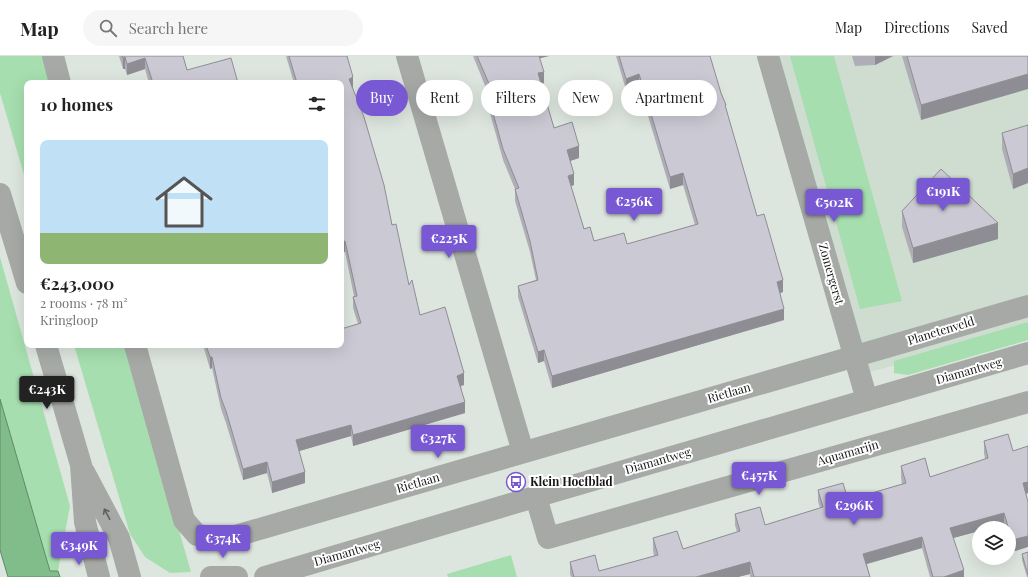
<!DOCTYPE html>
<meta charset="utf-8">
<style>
:root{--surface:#fff;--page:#f6f6f6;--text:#222;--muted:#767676;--line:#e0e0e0;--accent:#7859d3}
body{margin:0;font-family:"Playfair Display",serif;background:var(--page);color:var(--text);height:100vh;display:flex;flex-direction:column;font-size:15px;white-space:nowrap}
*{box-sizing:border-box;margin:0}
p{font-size:13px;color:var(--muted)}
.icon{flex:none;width:22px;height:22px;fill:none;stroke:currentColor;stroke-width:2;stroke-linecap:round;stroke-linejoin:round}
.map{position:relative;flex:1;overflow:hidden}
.drawer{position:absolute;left:24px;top:24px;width:320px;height:268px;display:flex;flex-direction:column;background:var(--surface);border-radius:8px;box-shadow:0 4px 16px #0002}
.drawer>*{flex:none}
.top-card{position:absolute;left:356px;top:24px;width:380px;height:36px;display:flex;gap:8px}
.buttons{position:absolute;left:972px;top:465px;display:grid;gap:8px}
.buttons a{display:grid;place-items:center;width:44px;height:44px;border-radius:50%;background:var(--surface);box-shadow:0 4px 16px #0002;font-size:20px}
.price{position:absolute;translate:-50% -34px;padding:0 9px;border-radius:4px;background:var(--accent);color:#fff;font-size:13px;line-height:26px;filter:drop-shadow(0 1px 2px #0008)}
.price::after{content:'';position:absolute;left:50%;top:24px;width:12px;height:9px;margin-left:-6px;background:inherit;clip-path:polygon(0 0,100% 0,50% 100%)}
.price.on{background:#222;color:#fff}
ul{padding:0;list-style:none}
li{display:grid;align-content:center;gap:8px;height:212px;padding:0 16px}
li+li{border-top:1px solid var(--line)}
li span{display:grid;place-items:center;height:124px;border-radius:8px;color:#555}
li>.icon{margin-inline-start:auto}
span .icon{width:72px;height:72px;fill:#fffc;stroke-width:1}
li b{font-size:17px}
h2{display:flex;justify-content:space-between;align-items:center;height:48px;padding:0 16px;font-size:17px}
.pill{padding:0 14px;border-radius:18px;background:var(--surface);box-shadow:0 4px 16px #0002;font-size:14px;line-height:36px}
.pill.on{background:var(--accent);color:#fff}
header{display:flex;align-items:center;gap:24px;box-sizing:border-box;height:56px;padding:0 20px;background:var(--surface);border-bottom:1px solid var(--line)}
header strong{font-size:19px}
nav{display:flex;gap:22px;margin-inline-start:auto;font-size:14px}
.search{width:280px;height:36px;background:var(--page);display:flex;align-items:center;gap:10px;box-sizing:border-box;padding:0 14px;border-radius:22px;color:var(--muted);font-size:15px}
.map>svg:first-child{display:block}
</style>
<header>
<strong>Map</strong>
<div class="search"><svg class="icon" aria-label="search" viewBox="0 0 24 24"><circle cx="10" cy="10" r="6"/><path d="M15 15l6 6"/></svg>Search here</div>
<nav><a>Map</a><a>Directions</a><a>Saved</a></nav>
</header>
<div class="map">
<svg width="1028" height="521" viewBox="0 0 1028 521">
<rect width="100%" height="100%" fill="#dde6de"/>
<!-- built -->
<polygon fill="#ceddd0" points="771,0 1028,0 1028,272 863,318"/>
<!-- green -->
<g fill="#a6deaf">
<polygon points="0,0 42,0 50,27 27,27 27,129 0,37"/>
<polygon points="790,0 834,0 902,245 860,253"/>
<polygon points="0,201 70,450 58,515 50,515 0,343"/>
<polygon points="1028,266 1028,284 908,319 894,317 894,305"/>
<polygon points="74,289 126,289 191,516 170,517 145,501 130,478"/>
<polygon points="511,499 517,521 448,521 447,518"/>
</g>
<!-- water -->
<polygon fill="#81bc8b" stroke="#608a67" points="0,343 50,515 58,515 60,521 8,521 0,494"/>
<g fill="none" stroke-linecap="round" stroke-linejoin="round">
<!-- minor -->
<g stroke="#a6a9a6" stroke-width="22">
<polyline points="53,0 60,27"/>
<polyline points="407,0 523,396"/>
<polyline points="768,0 867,344"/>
<polyline points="0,138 27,227"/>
<polyline points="46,289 81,409 85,466 99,521"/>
<path d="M 135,289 L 184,464 L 197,479 L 225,483 C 493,405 761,329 1028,250"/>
<polyline points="84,416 119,482 130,521"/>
<polyline points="536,441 548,482 1028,346"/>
<polyline points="211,521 237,521"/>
<polyline points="265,521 521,445 1028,297"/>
</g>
</g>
<!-- wall -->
<g fill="#afaeb6">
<polygon points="119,0 183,0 187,14 238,27 149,27 145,13 127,19 125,13 123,13"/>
<polygon points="286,0 347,0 353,33 392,169 409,229 420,259 464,329 461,330 465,357 353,390 351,380 299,395 305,427 272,437 267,417 243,424 226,367 221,353 212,312 210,313 203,289 267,289 268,291 341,289 358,268 353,252 353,241 354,240 345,196 341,197 341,27 294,27"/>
<polygon points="473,0 549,0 540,2 544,27 541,28 554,72 579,102 570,105 574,129 571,130 584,173 594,185 627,188 695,169 683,129 670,133 639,30 626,34 616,0 710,0 757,160 783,236 780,237 784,264 552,332 544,305 538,307 518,241 518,230 536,224 530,196 515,145 515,133 503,104 486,43 486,32"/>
<polygon points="852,0 893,0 875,9 855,10"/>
<polygon points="902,0 1028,0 921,64"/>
<polygon points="1002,77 1027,127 1013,133 1002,93"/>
<polygon points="902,155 998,183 913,207 902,171"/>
<polygon points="984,385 1013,395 1028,390 1028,437 1026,438 1012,496 1009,485 1009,472 1005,472 1004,468 991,472 979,472 979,475 953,482 964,521 930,521 922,492 867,508 870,521 750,521 750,518 738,521 571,521 570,518 570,506 599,515 654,500 653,494 653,482 683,493 737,476 735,469 735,458 765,469 820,452 818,445 818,434 848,444 902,428 901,421 901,410 930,421 985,403 984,397"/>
<polygon points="1028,496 1028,521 1027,521 1022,504 1022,498"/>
</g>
<!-- shaded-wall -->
<g fill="#8e8d94">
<polygon points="537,0 549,0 537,3"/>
<polygon points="875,0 893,0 875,9"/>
<polygon points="125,1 125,13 123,13 123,2"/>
<polygon points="145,2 145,13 127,19 127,8"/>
<polygon points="544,16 544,27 538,29 538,17"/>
<polygon points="639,18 639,30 626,34 626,23"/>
<polygon points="1028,18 1028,33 921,64 921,49"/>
<polygon points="353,21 353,33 349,23"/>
<polygon points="579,90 579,102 567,106 567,94"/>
<polygon points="1028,112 1028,127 1013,133 1013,118"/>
<polygon points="683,117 683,129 670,133 670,121"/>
<polygon points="574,118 574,129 568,131 568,120"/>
<polygon points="998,167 998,183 913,207 913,192"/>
<polygon points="345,185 345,196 341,197 341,186"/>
<polygon points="783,224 783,236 777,238 777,226"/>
<polygon points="784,253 784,264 552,332 552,320"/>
<polygon points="544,294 544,305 538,307 538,296"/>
<polygon points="210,301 212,301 212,312 210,313"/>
<polygon points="464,317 464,329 457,331 457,320"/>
<polygon points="465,346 465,357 353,390 353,379"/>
<polygon points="351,369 351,380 296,396 296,384"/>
<polygon points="267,406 267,417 243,424 243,413"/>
<polygon points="305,416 305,427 272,437 272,426"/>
<polygon points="1028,426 1028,437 1023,439 1023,427"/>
<polygon points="1004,457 1004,468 991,472 979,472 979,475 950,483 950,472"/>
<polygon points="1028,480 1028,491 1012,496 1012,484"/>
<polygon points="922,481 922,492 863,509 863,498"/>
<polygon points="750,506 750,518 738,521 696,521"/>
<polygon points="964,514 964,521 944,521"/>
</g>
<!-- building -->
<g fill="#cbcad4" stroke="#8e8d94">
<polygon points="122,0 183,0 187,14 231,2 238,27 153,27 145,2 127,8 125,1 123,2"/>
<polygon points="289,0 347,0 353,21 349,23 364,61 384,129 392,169 396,168 409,229 412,224 420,259 445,251 464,317 457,320 465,346 353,379 351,369 296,384 305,416 272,426 267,406 243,413 226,355 221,342 212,301 210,301 206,289 267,289 268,291 268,289 341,289 341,273 361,267 353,241 357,240 345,185 341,186 341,27 297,27"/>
<polygon points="477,0 539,0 544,16 538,17 554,72 572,66 579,90 567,94 574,118 568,120 584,173 590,171 594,185 624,177 627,188 698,168 683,117 670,121 639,18 626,23 619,0 710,0 721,37 726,49 725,49 757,160 764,158 783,224 777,226 784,253 552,320 544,294 538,296 518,230 538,224 530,185 515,133 519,132 503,93 486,32 490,30"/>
<polygon points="907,0 1028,0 1028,18 921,49"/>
<polygon points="1028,69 1028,112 1013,118 1002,77"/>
<polygon points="941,113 998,167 913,192 902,155"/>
<polygon points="1008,378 1013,395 1028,390 1028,426 1023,427 1028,446 1028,480 1012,484 1004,457 950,472 964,514 944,521 933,521 922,481 863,498 870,521 754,521 750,506 696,521 574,521 570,506 595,499 599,515 658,499 653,482 677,475 683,493 740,475 735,458 760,451 765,469 823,451 818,434 843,427 848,444 906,427 901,410 925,402 930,421 988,402 984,385"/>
<polygon points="1028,496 1028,519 1022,498"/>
</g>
<!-- one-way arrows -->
<defs><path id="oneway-shaft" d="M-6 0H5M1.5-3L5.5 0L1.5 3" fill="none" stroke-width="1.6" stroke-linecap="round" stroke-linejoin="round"/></defs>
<use stroke="#5d605d" href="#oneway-shaft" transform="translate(107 458) rotate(-118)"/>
<!-- icons -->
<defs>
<symbol id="bus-ring" viewBox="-11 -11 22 22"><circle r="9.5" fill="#fff" stroke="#7859d3" stroke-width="1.5"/><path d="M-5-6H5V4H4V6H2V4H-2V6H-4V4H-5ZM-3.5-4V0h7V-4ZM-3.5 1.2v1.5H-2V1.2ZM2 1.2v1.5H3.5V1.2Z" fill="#7859d3"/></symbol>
</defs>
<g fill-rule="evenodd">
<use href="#bus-ring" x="505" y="415" width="22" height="22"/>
</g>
<g text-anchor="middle" stroke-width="4" stroke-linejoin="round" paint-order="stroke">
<!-- street labels -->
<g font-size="12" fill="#141614" stroke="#fff">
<text transform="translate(831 218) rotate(74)" y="4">Zomergerst</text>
<text transform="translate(941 275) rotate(-17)" y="4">Planetenveld</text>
<text transform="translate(969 315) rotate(-16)" y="4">Diamantweg</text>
<text transform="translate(729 337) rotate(-16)" y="4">Rietlaan</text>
<text transform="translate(848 397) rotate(-16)" y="4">Aquamarijn</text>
<text transform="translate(658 405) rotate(-16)" y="4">Diamantweg</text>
<text transform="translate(418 427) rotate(-16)" y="4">Rietlaan</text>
<text transform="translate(347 497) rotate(-16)" y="4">Diamantweg</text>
</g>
<!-- poi labels -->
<g font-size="12" font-weight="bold" fill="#141614" stroke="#fff" text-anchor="start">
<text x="530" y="430">Klein Hoefblad</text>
</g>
</g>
</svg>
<div class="buttons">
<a><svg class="icon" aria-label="layers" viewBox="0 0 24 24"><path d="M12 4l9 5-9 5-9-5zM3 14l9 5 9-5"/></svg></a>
</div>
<b class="price" style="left:943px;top:156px">€191K</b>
<b class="price" style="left:634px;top:166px">€256K</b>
<b class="price" style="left:834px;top:167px">€502K</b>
<b class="price" style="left:449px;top:203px">€225K</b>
<b class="price on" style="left:47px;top:354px">€243K</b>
<b class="price" style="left:438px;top:403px">€327K</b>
<b class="price" style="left:759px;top:440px">€457K</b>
<b class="price" style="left:854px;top:470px">€296K</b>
<b class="price" style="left:223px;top:503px">€374K</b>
<b class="price" style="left:79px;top:510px">€349K</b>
<div class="top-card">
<a class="pill on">Buy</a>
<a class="pill">Rent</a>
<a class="pill">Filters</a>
<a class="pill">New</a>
<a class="pill">Apartment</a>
</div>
<section class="drawer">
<h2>10 homes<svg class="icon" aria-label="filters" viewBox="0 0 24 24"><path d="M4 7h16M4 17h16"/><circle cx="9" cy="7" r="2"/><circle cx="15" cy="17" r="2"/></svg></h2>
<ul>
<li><span style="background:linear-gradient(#bfe0f5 75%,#8fb573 0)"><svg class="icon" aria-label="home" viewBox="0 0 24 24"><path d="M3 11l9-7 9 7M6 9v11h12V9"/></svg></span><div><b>€243,000</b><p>2 rooms · 78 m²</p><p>Kringloop</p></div></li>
</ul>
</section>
</div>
